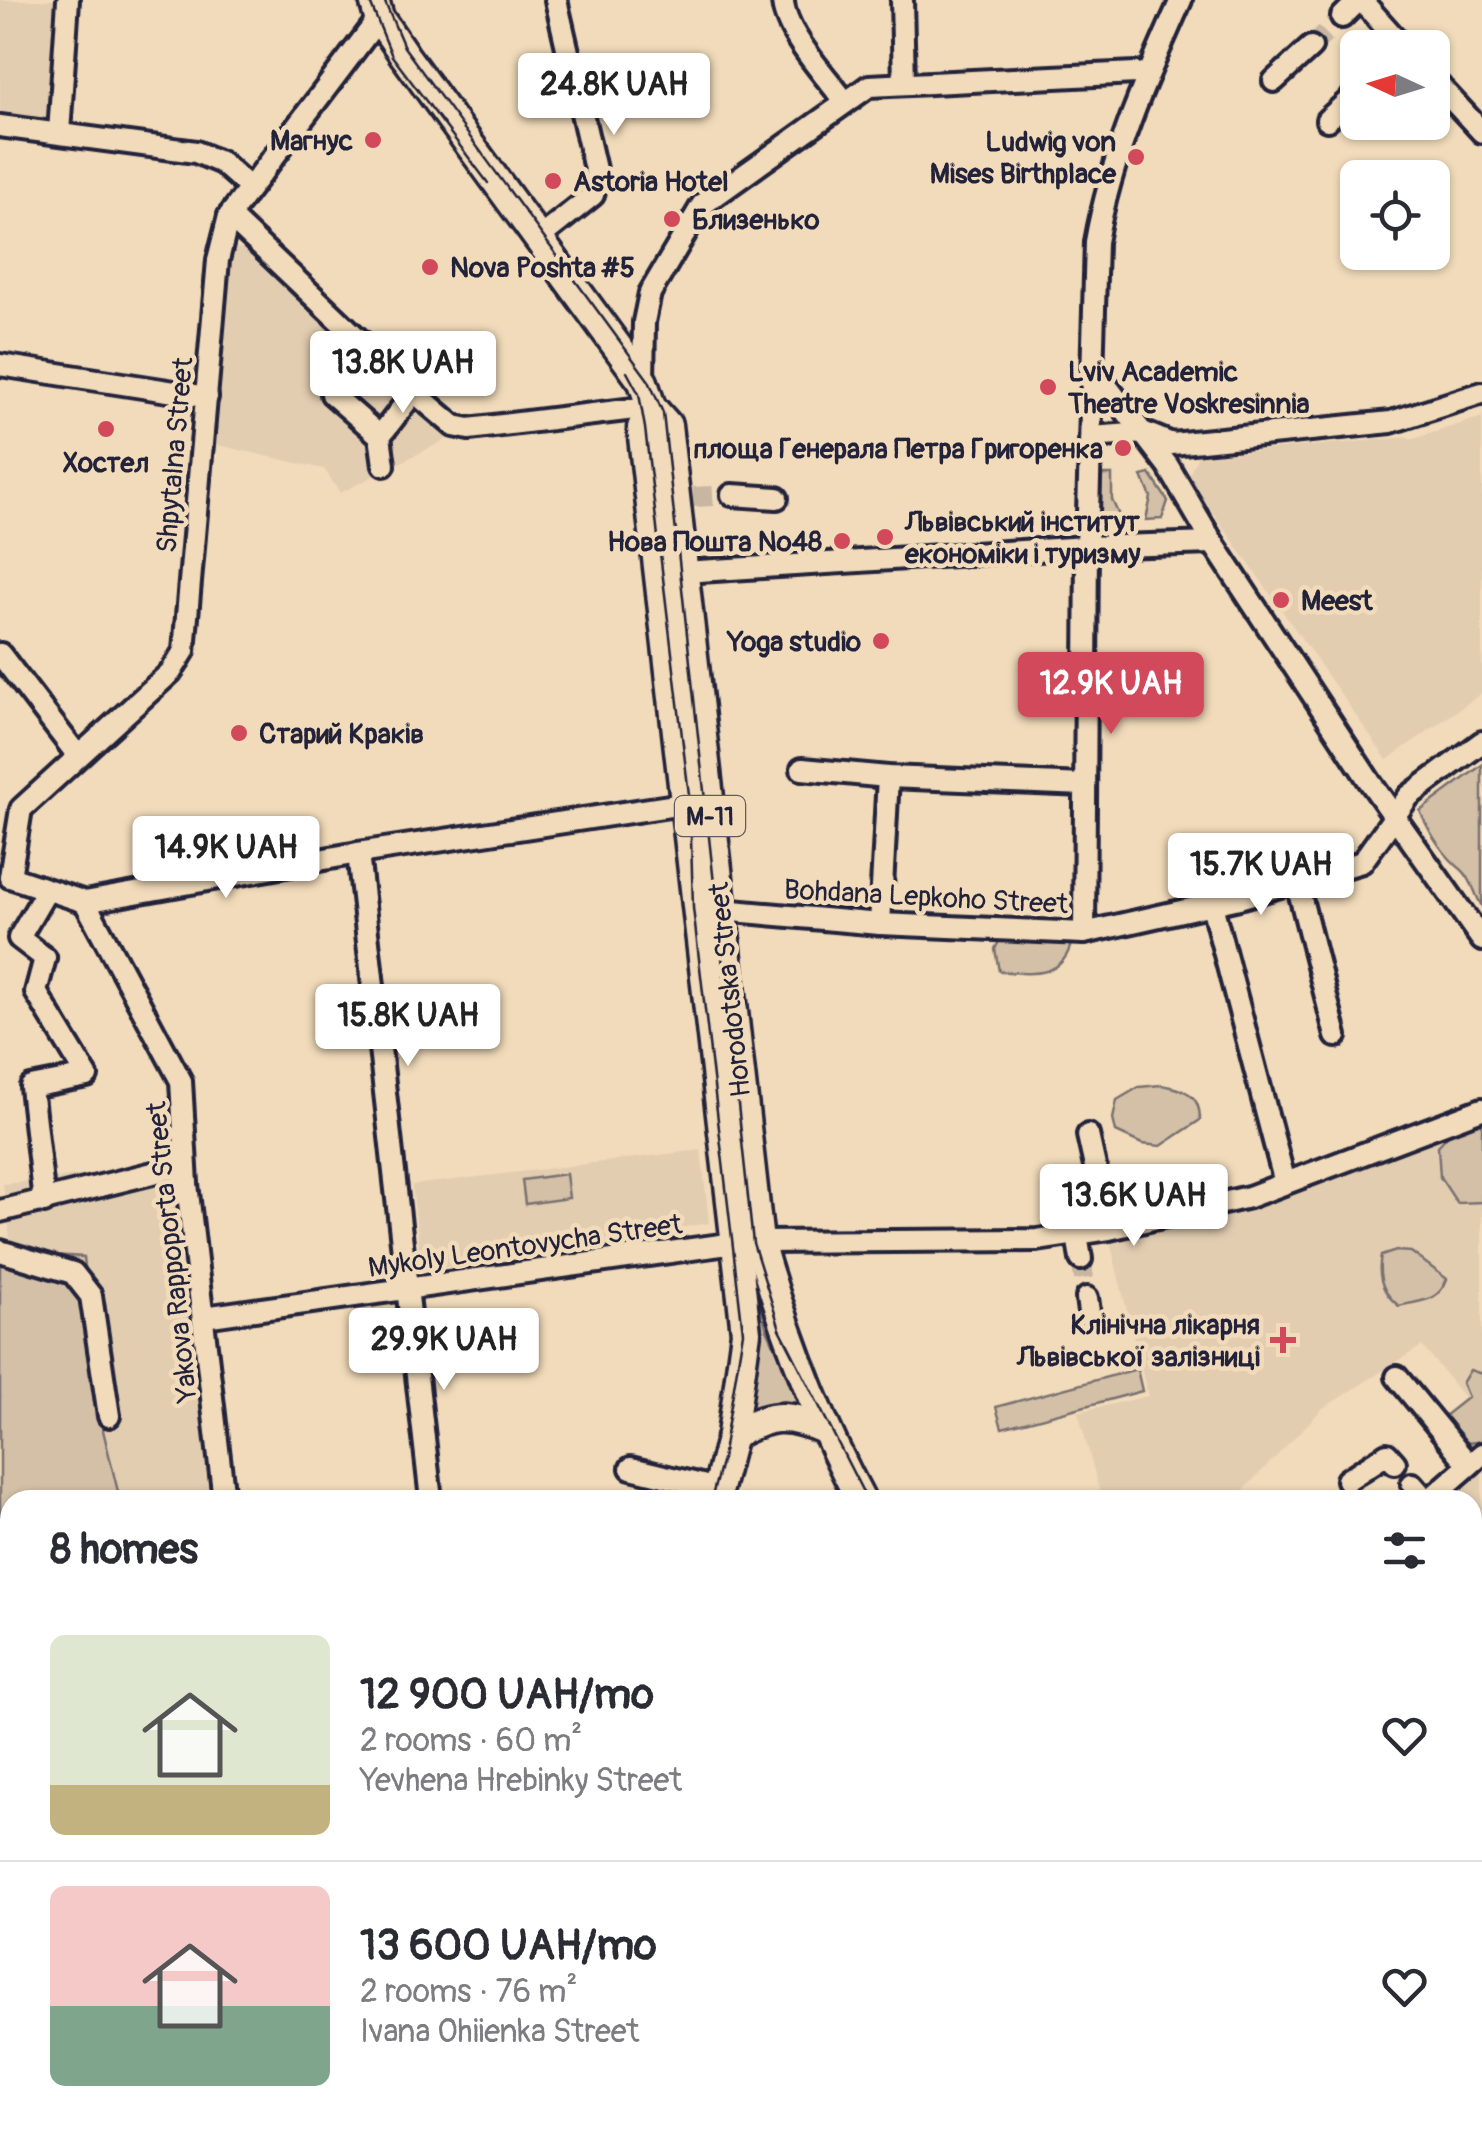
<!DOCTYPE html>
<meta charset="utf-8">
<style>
:root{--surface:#fff;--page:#f7f7f7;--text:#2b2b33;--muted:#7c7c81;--line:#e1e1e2;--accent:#d1495b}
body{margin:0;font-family:Pangolin,sans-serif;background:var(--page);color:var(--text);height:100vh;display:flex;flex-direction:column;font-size:38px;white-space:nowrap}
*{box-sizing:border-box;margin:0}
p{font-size:32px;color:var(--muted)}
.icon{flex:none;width:55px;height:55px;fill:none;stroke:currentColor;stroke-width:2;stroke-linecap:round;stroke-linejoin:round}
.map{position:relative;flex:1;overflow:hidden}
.drawer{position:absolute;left:0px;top:1490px;width:1482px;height:640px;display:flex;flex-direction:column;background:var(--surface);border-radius:30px 30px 0 0;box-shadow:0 2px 8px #0004}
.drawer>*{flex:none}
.needle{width:65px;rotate:274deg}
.buttons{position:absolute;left:1340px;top:30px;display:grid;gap:20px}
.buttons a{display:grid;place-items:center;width:110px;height:110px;border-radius:15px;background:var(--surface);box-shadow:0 2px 8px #0004;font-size:50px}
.price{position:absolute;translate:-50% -85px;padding:0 22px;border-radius:10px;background:#fff;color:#222;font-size:32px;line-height:65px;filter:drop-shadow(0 2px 5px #0008)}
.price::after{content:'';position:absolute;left:50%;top:60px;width:30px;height:22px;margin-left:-15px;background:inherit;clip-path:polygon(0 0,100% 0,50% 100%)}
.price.on{background:var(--accent);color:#fff}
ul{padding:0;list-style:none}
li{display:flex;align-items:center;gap:30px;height:250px;padding:0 50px}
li+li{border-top:2px solid var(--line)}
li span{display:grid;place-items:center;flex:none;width:280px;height:200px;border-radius:15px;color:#555}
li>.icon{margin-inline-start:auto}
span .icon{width:120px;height:120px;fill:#fffc;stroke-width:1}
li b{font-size:42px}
h2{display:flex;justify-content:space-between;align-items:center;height:120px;padding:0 50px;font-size:42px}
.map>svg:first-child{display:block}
</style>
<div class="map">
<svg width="1482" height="2130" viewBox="0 0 1482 2130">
<rect width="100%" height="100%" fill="#f1dbba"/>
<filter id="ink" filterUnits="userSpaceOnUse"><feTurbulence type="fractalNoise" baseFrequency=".01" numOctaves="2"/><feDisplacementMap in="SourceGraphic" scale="20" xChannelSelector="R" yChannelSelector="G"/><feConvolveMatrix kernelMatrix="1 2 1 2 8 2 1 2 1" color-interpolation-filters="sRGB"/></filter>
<g filter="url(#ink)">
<!-- built -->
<g fill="#e2cdb1">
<polygon points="0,0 60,0 53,112 41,120 0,115"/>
<polygon points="239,248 248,252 448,431 457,434 340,493 324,469 209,443 226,256 231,249"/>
<polygon points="1482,417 1482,693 1387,760 1188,477 1198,456 1409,437 1410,440"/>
<polygon points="1482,1114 1482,1419 1422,1346 1322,1409 1234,1500 1102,1500 1078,1412 1148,1396 1108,1234"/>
<polygon points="701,1150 709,1223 658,1231 659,1241 422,1270 412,1185"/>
<polygon points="182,1165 217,1500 112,1500 13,1260 3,1184"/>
<polygon points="1482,1467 1482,1578 1473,1562 1472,1500 1445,1500"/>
<polygon points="1472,1923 1482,1930 1482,2096 1473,2102"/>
</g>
<!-- green -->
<g fill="#d3c0a7" stroke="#7a7171" stroke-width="2.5">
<polygon points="1150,474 1168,501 1162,519 1146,520 1151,497 1142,476"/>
<polygon points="1102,475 1112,475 1112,500 1122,522 1109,523 1100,515"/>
<path d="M 1482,765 L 1482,906 C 1474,894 1473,880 1462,870 C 1443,855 1430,834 1420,811 Z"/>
<path d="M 1003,934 L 1072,939 C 1065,980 1029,974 999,971 L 995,949 Z"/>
<path d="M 1161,1085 C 1185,1089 1200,1094 1200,1120 L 1161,1146 L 1142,1144 L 1116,1132 L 1113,1119 L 1117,1100 L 1139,1087 Z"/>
<polygon points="1482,1111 1482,1202 1457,1203 1440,1177 1438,1146 1458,1124"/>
<polygon points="566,1174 569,1198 525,1204 522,1180"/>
<path d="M 1396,1251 L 1411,1252 L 1447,1279 C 1438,1303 1421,1300 1399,1306 C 1382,1293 1377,1276 1381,1256 Z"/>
<polygon points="0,1252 84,1257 102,1426 120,1500 10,1500 10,1606 0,1595"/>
<polygon points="751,1265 766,1327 801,1403 783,1401 750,1415 757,1330"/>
<polygon points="1137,1369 1142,1391 1002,1428 996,1407"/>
<path d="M 1470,1370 L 1482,1374 L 1482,1441 C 1464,1445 1453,1441 1439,1430 L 1444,1416 L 1468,1397 L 1462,1383 Z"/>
<polygon points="0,1661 10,1664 8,1913 0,1912"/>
<polygon points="1336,2120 1438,2120 1420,2130 1340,2130"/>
</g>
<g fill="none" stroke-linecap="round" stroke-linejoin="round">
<!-- minor-tunnel -->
<g stroke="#c8b6a1" stroke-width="20" stroke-dasharray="20 10" stroke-linecap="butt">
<polyline points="1311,47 1342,17"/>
<polyline points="693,497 732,495"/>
<polyline points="1098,1180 1104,1211"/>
<polyline points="1081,1259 1087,1298"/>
</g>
<defs>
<g id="minor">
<path d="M 783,0 C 783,31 826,76 845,102"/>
<polyline points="902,0 904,83"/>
<polyline points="1361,0 1404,48"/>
<polyline points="1342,17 1359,0"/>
<polyline points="1432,78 1482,132"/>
<polyline points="1274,81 1311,47"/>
<polyline points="1327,120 1355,95"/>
<polyline points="0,126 196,152 222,163 249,187"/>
<polyline points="59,133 68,0"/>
<polyline points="229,216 414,392 454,426 469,429 651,407"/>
<polyline points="539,238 593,195 597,178 556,0"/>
<polyline points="0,365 207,397"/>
<polyline points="1093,368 1168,466 1213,543 1370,782 1482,940"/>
<polyline points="643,382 644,322 650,293 702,205 869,86 1136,73 1146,75"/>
<polyline points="332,394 380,436"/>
<polyline points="1091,437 1145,433 1172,444 1391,422 1482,393"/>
<polyline points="384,465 380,436 414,392"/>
<polyline points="732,495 777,498"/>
<polyline points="683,572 1087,547 1213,543"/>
<polyline points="0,654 78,756"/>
<polyline points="802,769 888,777 1085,785"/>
<polyline points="358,853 431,1500"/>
<polyline points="10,877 21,809 171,672 184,651 218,260 229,216 379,18"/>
<polyline points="10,877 85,902 358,853 696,802"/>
<polyline points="1297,883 1336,1036"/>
<polyline points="85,902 181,1081 187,1184 224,1500"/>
<polyline points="1212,905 1285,1183"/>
<polyline points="710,909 880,924 1084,933 1239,898 1362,862 1409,796 1482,742"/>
<polyline points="880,924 888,777"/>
<path d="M 1084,933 L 1087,547 L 1096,242 C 1111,157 1146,78 1181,0"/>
<polyline points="1088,1135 1098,1180"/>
<polyline points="44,1202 31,1087 87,1076 36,992 45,958 19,938 47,890"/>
<polyline points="0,1211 177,1167 187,1184"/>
<polyline points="1077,1235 1081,1259"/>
<polyline points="759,1242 1037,1240 1109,1229 1249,1197 1482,1109"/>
<polyline points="0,1251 73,1273 91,1296 109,1416"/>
<polyline points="1087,1298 1090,1319"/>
<polyline points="204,1317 735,1243"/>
<polyline points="1397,1377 1469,1465"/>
<polyline points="631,1468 718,1489"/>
<polyline points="1347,1480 1387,1454 1395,1463"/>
<polyline points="1412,1484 1426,1500"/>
<polyline points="1429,1500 1482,1454"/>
<polyline points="1472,1538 1482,1551"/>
<polyline points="1472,1921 1482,1928"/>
<polyline points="721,2120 746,2130"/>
<polyline points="866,2120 870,2130"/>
<polyline points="7,2130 10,2108"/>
<polyline points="607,2130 614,2120"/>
<polyline points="1479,2130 1482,2128"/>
</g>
<g id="major">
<path d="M 374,0 L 379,18 L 405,56 L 643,382 L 651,407 L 667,425 L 759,1242 C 785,1332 816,1417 861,1500"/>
<polyline points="651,407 642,428 746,1332 732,1435 715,1500"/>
<path d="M 732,1435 C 769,1415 784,1412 824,1429"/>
<polyline points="0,1652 10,1655"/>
<polyline points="1194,2120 1199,2130"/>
<polyline points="482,2130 488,2120"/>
</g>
</defs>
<!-- minor casing -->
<use href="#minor" stroke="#22223b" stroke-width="28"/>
<!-- major casing -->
<use href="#major" stroke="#22223b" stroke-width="35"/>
<!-- minor -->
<use href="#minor" stroke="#f1dbba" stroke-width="20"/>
<!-- major -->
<use href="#major" stroke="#f1dbba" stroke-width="28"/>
<!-- tram -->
<g stroke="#22223b" stroke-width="2.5">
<polyline points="369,0 392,56 488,183"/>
<polyline points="384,0 404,47 649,381 663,413 753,1243 780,1329 867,1500"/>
<polyline points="627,372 639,394 645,428 690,803 693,908 743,1332 722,1459 711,1500"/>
<polyline points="1199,2120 1204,2130"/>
<polyline points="475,2130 481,2120"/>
</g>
</g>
</g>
<!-- markers -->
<g fill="#d1495b" stroke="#f1dbba" stroke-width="4">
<circle cx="373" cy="140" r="10"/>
<circle cx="1136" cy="157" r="10"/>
<circle cx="553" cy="181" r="10"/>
<circle cx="672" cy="219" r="10"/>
<circle cx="430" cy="267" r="10"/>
<circle cx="1048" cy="387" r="10"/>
<circle cx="106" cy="429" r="10"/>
<circle cx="1123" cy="448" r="10"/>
<circle cx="885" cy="537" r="10"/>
<circle cx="842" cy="541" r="10"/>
<circle cx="1281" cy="600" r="10"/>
<circle cx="881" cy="641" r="10"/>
<circle cx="239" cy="733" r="10"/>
<path d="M1278 1325h10v10h10v10h-10v10h-10v-10h-10v-10h10z"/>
</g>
<g text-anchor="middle" stroke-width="9" stroke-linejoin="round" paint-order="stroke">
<!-- shield labels -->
<rect fill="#f1dbba" stroke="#605a61" stroke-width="2.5" x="675" y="796" width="70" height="40" rx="8"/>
<g font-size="25" font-weight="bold" fill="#22223b">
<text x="710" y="825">М-11</text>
</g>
<!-- poi labels -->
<g font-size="28" font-weight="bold" fill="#22223b" stroke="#f1dbba" text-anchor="start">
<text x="353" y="150" text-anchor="end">Магнус</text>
<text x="1116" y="151" text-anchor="end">Ludwig von<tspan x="1116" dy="32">Mises Birthplace</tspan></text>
<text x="573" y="191">Astoria Hotel</text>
<text x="692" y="229">Близенько</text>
<text x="450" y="277">Nova Poshta #5</text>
<text x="1068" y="381">Lviv Academic<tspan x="1068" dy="32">Theatre Voskresinnia</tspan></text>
<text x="1103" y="458" text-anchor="end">площа Генерала Петра Григоренка</text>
<text x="106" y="472" text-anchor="middle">Хостел</text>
<text x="905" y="531">Львівський інститут<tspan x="905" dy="32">економіки і туризму</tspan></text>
<text x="822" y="551" text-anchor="end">Нова Пошта №48</text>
<text x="1301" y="610">Meest</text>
<text x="861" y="651" text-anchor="end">Yoga studio</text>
<text x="259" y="743">Старий Краків</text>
<text x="1260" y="1334" text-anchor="end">Клінічна лікарня<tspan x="1260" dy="32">Львівської залізниці</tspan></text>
</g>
<!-- street labels -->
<g font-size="28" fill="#22223b" stroke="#f1dbba">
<text transform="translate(174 455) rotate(-85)" y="10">Shpytalna Street</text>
<text transform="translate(926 896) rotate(3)" y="10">Bohdana Lepkoho Street</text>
<text transform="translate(729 990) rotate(-96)" y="10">Horodotska Street</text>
<text transform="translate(525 1245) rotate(-8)" y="10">Mykoly Leontovycha Street</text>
<text transform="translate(171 1252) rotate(-96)" y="10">Yakova Rappoporta Street</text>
</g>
</g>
</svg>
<div class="buttons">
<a><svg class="needle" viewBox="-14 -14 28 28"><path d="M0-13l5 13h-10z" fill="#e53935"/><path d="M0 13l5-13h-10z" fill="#7c7c81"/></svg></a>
<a><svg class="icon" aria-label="locate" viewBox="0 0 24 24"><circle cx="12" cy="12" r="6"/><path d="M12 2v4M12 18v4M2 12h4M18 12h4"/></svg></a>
</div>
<b class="price" style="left:614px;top:138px">24.8K UAH</b>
<b class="price" style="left:403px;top:416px">13.8K UAH</b>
<b class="price on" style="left:1111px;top:737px">12.9K UAH</b>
<b class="price" style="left:226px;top:901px">14.9K UAH</b>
<b class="price" style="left:1261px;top:918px">15.7K UAH</b>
<b class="price" style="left:408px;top:1069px">15.8K UAH</b>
<b class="price" style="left:1134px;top:1249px">13.6K UAH</b>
<b class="price" style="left:444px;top:1393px">29.9K UAH</b>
<section class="drawer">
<h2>8 homes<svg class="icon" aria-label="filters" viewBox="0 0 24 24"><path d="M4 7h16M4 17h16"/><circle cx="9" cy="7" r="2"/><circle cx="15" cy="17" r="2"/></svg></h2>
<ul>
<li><span style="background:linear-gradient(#dfe7d0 75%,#c2b280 0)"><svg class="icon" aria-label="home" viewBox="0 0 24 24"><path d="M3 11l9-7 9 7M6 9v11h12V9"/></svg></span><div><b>12 900 UAH/mo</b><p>2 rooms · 60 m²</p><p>Yevhena Hrebinky Street</p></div><svg class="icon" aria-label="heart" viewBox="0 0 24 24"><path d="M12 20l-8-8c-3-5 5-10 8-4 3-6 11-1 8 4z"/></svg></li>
<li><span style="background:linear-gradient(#f6c9c9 60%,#7fa58c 0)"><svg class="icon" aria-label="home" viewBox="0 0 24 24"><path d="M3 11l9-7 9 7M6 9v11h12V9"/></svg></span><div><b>13 600 UAH/mo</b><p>2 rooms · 76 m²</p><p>Ivana Ohiienka Street</p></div><svg class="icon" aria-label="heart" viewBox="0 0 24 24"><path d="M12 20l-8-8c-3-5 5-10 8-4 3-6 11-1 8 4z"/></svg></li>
</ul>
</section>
</div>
